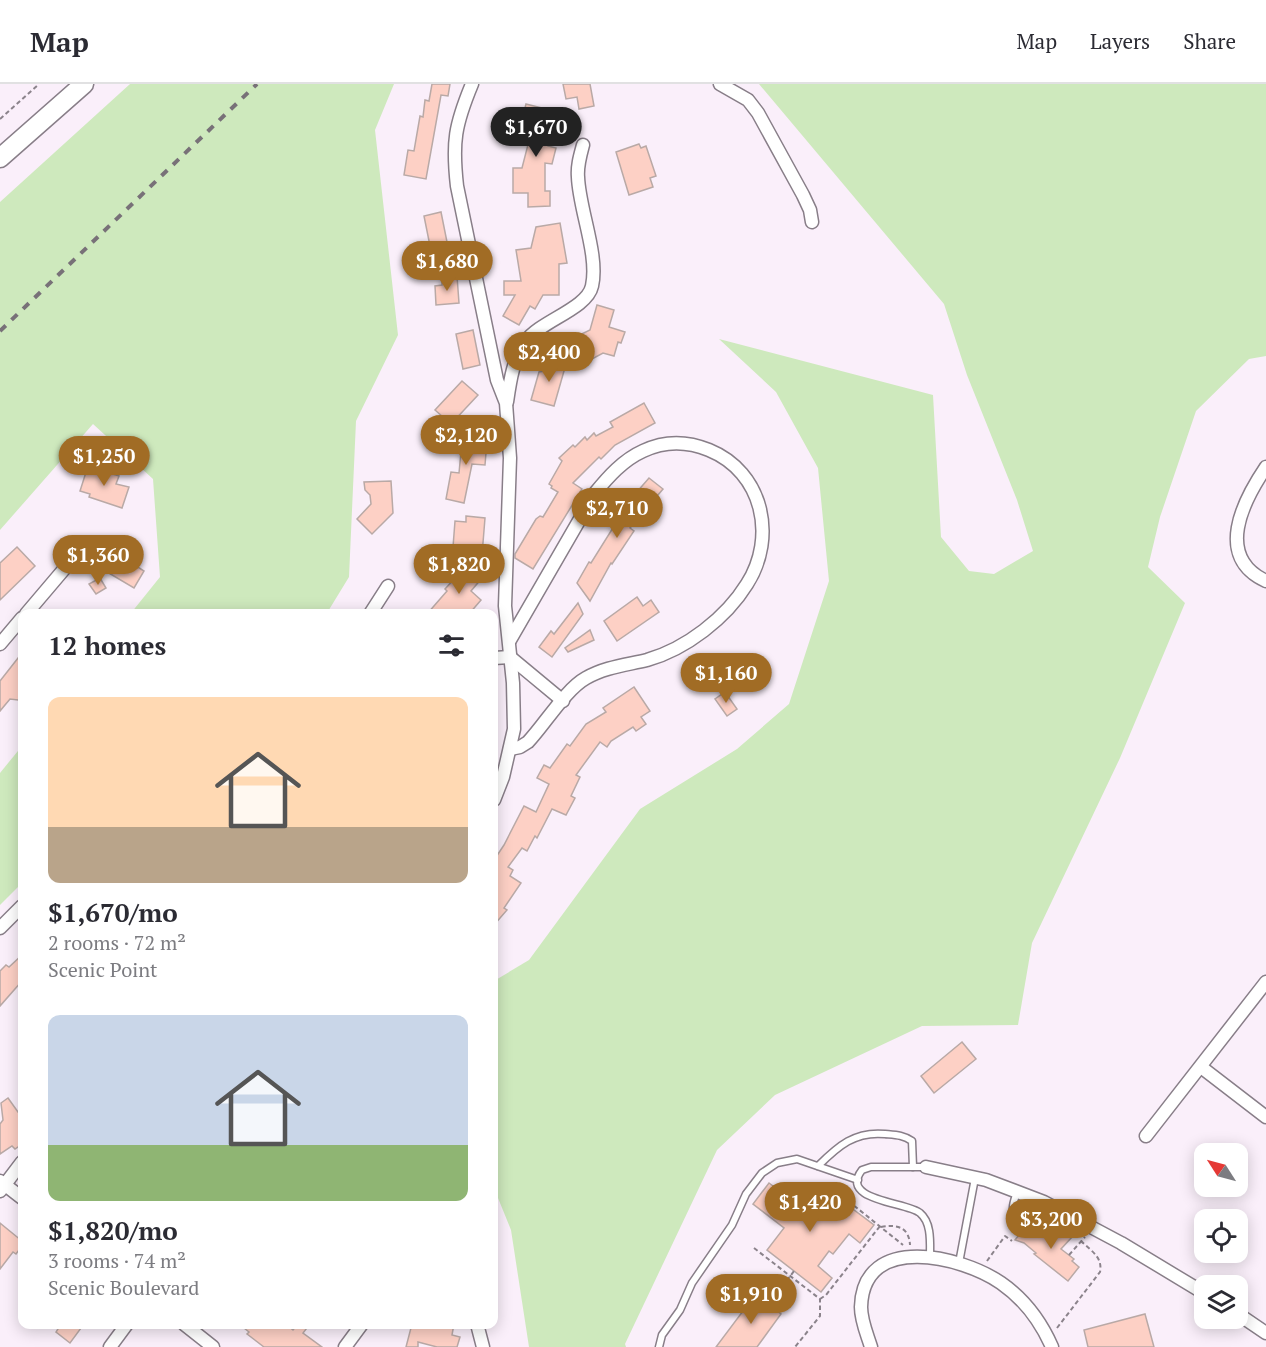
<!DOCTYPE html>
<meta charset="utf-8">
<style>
:root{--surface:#fff;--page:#f2f2f3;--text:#2b2b33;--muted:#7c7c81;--line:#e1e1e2;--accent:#a16c25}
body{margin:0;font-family:"PT Serif",serif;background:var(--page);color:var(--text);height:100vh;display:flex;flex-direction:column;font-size:22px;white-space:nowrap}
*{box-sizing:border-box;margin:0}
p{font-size:20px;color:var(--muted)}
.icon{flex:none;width:33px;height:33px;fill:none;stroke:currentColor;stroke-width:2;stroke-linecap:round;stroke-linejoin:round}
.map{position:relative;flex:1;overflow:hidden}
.sheet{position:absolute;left:18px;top:525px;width:480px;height:720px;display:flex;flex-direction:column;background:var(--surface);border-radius:12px;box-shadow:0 3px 15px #0003}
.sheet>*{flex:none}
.needle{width:39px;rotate:306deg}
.tools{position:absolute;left:1194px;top:1059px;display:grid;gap:12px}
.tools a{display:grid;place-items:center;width:54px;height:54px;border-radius:12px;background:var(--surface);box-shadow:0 3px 15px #0003;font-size:30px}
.price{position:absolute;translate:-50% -51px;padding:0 14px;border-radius:21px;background:var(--accent);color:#fff;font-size:20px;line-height:39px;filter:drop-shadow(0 2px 3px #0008)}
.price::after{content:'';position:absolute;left:50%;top:36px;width:18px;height:14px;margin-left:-9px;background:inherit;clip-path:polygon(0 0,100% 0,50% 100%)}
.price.on{background:#222;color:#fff}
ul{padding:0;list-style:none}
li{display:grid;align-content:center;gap:12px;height:318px;padding:0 30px}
li span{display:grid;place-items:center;height:186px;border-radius:12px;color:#555}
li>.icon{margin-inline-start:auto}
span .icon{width:108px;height:108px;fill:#fffc;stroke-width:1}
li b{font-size:26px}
h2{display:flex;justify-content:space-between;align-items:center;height:72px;padding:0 30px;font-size:26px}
header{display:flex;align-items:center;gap:36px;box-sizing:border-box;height:84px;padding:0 30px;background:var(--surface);border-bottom:2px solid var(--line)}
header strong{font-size:28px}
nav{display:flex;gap:33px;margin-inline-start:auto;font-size:21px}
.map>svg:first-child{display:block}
</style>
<header>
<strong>Map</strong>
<nav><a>Map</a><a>Layers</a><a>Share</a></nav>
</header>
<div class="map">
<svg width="1266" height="1263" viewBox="0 0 1266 1263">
<rect width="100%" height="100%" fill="#faeffa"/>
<!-- green -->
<g fill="#cee9bd">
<polygon points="130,0 394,0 375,46 398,251 356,337 349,493 327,529 131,529 160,493 153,395 93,340 0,446 0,118"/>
<polygon points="759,0 1266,0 1266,272 1249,275 1196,327 1160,433 1148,483 1185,519 1120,674 1032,859 1018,941 922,942 775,1011 717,1066 625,1260 626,1263 529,1263 511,1146 498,1114 494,1113 494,897 529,876 640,725 737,665 789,620 829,497 818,384 776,308 719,255 933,311 941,453 969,487 994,490 1033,467 1017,416 967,291 944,220"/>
<polygon points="22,662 22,799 0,821 0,689"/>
</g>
<!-- building -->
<g fill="#fdd0c5" stroke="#b9a9a6" stroke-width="1.5">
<polygon points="432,0 450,0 448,12 441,11 426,95 404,91 408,66 414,67 420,32 423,33 425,16 429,17"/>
<polygon points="563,0 590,0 594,22 579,25 577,13 566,15"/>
<polygon points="526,20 550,26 548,34 554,35 548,62 556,64 552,80 545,79 545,107 550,107 550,122 528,123 528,109 513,109 513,84 522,84 532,45 528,45 528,42 521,40"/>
<polygon points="639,60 641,64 646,62 656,92 650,94 653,103 629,111 616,68"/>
<polygon points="441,128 449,168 432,172 424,132"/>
<polygon points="560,139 567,179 559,180 559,211 543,211 535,225 530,222 519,241 503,232 515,211 504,211 504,197 521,197 516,166 531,164 536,143"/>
<polygon points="457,192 459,219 436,221 435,202 442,201 442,194"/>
<polygon points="597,221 614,226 609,243 625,248 621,259 618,258 614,272 603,269 579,282 567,257 590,246"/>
<polygon points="473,246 480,281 463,285 456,250"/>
<polygon points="547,275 566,280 554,322 531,316 539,288 544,287"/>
<polygon points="462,297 478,311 451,340 435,326"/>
<polygon points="644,319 655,339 615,361 601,375 599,373 573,399 582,405 533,485 515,474 515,470 536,435 540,432 543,433 558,408 551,404 552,402 549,400 562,377 559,374 573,361 575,363 585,353 587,356 594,349 596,352 613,343 610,338"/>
<polygon points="463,347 483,349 481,369 486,369 485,381 472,380 464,419 446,415 451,388 459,389"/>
<polygon points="88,382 119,392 116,400 129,403 122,424 89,413 90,410 80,407"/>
<polygon points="649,394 663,405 630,444 634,447 612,480 611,479 590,517 577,499 589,478 591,479 621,431 638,411 636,409"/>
<polygon points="391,397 393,429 372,450 357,435 371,420 370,411 365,406 364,398"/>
<polygon points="466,432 485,434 482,471 464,470 464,463 453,463 455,437 466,438"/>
<polygon points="17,463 35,482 0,516 0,479"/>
<polygon points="120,468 131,475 130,478 144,487 134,504 107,488"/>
<polygon points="467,481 482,494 471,507 481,516 469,530 427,530 447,507 445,505"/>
<polygon points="100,494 106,504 96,510 89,500"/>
<polygon points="637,513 643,522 651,516 659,528 617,557 604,537"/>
<polygon points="578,519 583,530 552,573 539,563 551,547 554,550"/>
<polygon points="590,546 594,556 568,568 565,564"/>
<polygon points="22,569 22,613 18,616 10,615 0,627 0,597"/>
<polygon points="634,603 650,627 641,633 646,640 636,647 633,643 611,657 607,663 600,658 576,691 580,693 571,712 575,714 566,731 552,725 537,754 535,752 527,767 522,764 508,783 513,786 510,792 521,799 504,824 507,826 494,841 494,776 504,761 524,722 536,728 549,700 537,694 544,681 550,684 567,660 570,662 586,640 606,628 603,624"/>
<polygon points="725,608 737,625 727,632 715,615"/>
<polygon points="22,871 22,897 0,922 0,887 6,881 9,883"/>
<polygon points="962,958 976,975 934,1009 921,992"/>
<polygon points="8,1014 18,1028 22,1026 22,1060 15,1065 12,1062 0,1070 0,1040 3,1036 1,1019"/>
<polygon points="769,1099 816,1134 834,1111 874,1141 860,1159 849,1150 833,1170 829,1167 818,1182 832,1194 821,1208 767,1166 784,1144 753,1120"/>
<polygon points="0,1139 22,1157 22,1162 16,1170 13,1168 0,1185"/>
<polygon points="1026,1142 1033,1147 1035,1144 1047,1154 1057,1142 1072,1153 1061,1165 1074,1175 1072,1177 1079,1183 1068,1197 1034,1170 1036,1169 1024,1159 1015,1156"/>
<polygon points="755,1211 781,1230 757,1263 716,1263"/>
<polygon points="1145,1230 1154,1263 1088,1263 1084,1246"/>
<polygon points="61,1240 84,1240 70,1259 56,1248"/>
<polygon points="239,1240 286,1240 293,1246 298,1240 310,1240 303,1249 322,1263 264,1263 247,1250 249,1248"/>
<polygon points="412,1240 454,1240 452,1251 460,1253 457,1263 437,1263 418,1258 418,1263 406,1263"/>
</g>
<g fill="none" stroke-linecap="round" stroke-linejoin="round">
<defs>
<g id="lane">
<path d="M 818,1082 C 838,1062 855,1047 885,1050 C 896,1051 903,1051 912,1057 L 913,1083"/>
<path d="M 926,1083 L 871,1083 L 862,1086 C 838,1117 908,1118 920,1129 C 932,1139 930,1159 930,1174"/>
<path d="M 1017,1108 C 1013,1120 1009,1127 1020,1136 L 1036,1138 L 1062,1128"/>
<polyline points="959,1179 975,1094"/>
<polyline points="659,1263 662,1251 680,1226 692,1199 732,1141 746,1110 762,1089 777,1079 797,1075 858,1096"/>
</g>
<g id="street">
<path d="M 472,0 C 455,41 452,58 457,102 L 497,296 L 506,319 L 510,374 L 505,522 L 513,599 L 514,645 L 503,693 L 494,716"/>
<polyline points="720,0 748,16 758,29 803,111 810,126 812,138"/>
<path d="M 507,318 C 510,297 513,275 526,257 C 540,237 587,225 592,202 C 599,171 579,125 578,93 C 577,82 580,72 583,61"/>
<path d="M 1266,383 C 1243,417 1214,473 1266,497"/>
<polyline points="26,530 82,464"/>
<polyline points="370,530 388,502"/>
<path d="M 510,556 L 595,409 C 608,393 623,376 643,367 C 664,357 687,357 709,366 C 763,388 777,453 747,500 C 726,534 686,565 647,576 C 626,581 605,583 586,594 C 566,605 545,640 528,658 L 520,663 L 510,665"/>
<polyline points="0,560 22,534"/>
<polyline points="494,574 510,573 563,617"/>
<polyline points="0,844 22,822"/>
<polyline points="1201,983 1266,1033"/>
<polyline points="1146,1052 1266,898"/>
<polyline points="926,1083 986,1096 1044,1118 1121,1159 1204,1209"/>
<polyline points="0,1097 22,1114"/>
<polyline points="0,1107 22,1078"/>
<polyline points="1238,1230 1266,1249"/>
<polyline points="184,1240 213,1263"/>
<polyline points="477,1240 483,1263"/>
<polyline points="110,1263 127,1240"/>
<polyline points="345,1263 362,1240"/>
<path d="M 871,1263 C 867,1250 861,1237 861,1223 C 863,1148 962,1172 1001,1199 C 1024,1215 1041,1238 1052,1263"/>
</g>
<polyline id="secondary" points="0,74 84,0"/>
</defs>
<!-- lane casing -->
<use href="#lane" stroke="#887e88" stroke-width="9"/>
<!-- street casing -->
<use href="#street" stroke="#887e88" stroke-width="15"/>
<!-- secondary casing -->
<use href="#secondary" stroke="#887e88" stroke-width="21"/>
<!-- path -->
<g stroke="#8b838b" stroke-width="2" stroke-dasharray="4.5 3" stroke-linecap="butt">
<polyline points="0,35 39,0"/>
<polyline points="826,1103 848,1111"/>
<polyline points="845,1111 846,1116 852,1120 903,1161"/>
<path d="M 881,1143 C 897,1140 909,1143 910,1161"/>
<polyline points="754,1164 820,1215 820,1232 795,1263"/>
<polyline points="1069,1171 1085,1153"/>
<polyline points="987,1177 1005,1152 1012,1157"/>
<polyline points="820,1215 826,1211 880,1142"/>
<polyline points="769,1221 794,1187"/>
<path d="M 1057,1244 L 1100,1188 C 1103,1173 1091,1167 1081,1157"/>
</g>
<!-- lane -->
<use href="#lane" stroke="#fff" stroke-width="6"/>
<!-- street -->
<use href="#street" stroke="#fff" stroke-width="12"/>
<!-- secondary -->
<use href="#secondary" stroke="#fff" stroke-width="18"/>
<!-- rail -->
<polyline stroke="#787178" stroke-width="4" stroke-dasharray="8 8" stroke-linecap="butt" points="0,247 257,0"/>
</g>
</svg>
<div class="tools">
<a><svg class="needle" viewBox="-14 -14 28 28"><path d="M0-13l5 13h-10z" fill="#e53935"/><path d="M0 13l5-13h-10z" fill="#7c7c81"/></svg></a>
<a><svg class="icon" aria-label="locate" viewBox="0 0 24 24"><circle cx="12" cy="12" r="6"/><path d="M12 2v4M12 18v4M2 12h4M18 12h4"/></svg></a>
<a><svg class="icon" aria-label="layers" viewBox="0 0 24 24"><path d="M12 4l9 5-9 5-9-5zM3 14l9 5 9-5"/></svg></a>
</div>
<b class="price on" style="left:536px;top:74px">$1,670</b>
<b class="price" style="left:447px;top:208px">$1,680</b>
<b class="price" style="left:549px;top:299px">$2,400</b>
<b class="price" style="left:466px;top:382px">$2,120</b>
<b class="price" style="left:104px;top:403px">$1,250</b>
<b class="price" style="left:617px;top:455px">$2,710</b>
<b class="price" style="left:98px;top:502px">$1,360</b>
<b class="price" style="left:459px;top:511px">$1,820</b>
<b class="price" style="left:726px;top:620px">$1,160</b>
<b class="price" style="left:810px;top:1149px">$1,420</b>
<b class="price" style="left:1051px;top:1166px">$3,200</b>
<b class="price" style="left:751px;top:1241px">$1,910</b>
<section class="sheet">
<h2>12 homes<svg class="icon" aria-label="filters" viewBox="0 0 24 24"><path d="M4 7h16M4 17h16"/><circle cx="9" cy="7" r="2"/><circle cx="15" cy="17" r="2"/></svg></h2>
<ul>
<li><span style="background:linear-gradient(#ffd9b3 70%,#b9a48a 0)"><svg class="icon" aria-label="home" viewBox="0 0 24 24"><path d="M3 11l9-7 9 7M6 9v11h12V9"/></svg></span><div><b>$1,670/mo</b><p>2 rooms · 72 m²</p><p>Scenic Point</p></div></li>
<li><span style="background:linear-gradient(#c9d6e8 70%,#8fb573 0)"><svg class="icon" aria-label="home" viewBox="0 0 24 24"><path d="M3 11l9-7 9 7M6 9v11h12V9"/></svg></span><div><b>$1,820/mo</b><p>3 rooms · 74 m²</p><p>Scenic Boulevard</p></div></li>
</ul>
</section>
</div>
